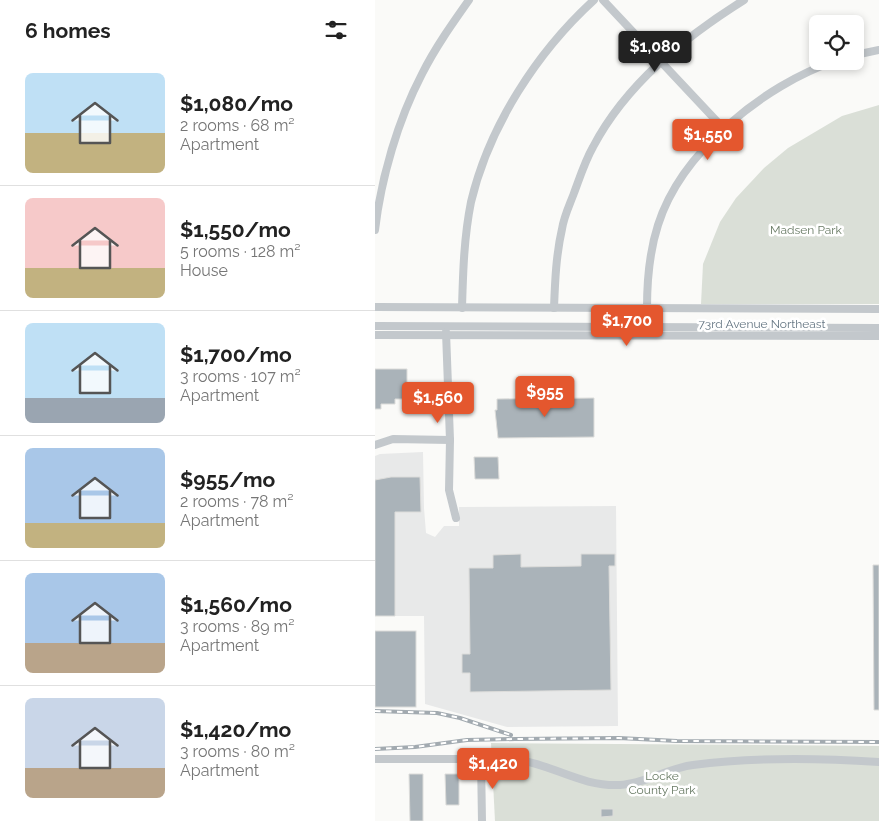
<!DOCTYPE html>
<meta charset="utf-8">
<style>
:root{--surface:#fff;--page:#f2f2f2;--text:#222;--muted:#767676;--line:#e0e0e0;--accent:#e4572e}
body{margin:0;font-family:Raleway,sans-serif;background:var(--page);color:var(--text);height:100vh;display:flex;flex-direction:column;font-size:19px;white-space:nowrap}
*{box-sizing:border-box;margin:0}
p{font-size:16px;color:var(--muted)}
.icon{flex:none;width:28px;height:28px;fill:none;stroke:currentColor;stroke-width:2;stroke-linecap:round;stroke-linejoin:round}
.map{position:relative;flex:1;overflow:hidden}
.side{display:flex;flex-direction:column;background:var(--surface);width:375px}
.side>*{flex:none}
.controls{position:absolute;left:434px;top:15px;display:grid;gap:10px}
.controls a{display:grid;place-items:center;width:55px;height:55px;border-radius:8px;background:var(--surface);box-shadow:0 2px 8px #0003;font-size:25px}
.price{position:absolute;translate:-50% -42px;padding:0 11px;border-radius:5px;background:var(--accent);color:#fff;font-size:16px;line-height:32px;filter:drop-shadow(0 1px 2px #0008)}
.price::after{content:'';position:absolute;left:50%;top:30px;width:15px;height:11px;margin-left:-8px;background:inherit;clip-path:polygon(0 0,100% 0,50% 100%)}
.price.active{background:#222;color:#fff}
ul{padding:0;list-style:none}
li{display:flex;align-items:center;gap:15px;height:125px;padding:0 25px}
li+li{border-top:1px solid var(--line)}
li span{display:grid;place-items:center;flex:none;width:140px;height:100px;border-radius:8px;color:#555}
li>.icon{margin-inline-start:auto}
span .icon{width:60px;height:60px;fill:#fffc;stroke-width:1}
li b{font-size:21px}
h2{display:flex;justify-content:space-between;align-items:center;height:60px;padding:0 25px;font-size:21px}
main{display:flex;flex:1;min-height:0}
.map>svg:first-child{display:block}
</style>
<main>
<section class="side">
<h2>6 homes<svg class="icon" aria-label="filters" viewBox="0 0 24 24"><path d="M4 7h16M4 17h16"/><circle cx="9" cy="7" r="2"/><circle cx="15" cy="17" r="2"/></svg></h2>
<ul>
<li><span style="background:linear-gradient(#bfe0f5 60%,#c2b280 0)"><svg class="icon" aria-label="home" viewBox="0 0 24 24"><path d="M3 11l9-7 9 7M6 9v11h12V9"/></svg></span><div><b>$1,080/mo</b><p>2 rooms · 68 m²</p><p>Apartment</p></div></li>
<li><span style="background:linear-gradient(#f6c9c9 70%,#c2b280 0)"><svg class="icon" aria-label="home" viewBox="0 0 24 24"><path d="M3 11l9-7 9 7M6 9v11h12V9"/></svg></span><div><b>$1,550/mo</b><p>5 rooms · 128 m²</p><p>House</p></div></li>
<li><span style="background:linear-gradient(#bfe0f5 75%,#9aa5b1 0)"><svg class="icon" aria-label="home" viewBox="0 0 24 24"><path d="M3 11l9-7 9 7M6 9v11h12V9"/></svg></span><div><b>$1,700/mo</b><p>3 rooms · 107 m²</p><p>Apartment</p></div></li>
<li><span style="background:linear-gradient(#a9c7e8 75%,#c2b280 0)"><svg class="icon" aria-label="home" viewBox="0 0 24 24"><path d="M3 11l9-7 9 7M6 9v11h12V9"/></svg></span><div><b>$955/mo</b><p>2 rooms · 78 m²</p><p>Apartment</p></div></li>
<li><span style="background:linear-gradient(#a9c7e8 70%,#b9a48a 0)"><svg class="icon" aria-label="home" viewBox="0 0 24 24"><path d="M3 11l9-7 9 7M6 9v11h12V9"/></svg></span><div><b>$1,560/mo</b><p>3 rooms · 89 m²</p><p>Apartment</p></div></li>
<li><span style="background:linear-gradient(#c9d6e8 70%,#b9a48a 0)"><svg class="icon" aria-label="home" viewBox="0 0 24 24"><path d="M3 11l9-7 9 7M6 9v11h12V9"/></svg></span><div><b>$1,420/mo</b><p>3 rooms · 80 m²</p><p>Apartment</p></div></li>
</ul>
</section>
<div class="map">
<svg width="504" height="821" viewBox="0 0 504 821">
<rect width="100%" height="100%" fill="#fafaf8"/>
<!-- built -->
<polygon fill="#e8e9e9" points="48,452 49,508 51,533 60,537 69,526 84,526 84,507 241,506 243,726 132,727 50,704 49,616 0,616 0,456 5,454"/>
<!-- green -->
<g fill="#dadfd7">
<polygon points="504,105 504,304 326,304 328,264 345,222 361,198 389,168 413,148 467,116"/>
<polygon points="116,743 504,746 504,821 120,821"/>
</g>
<!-- building -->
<g fill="#aab3b9" stroke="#dcdcda">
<polygon points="0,369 32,369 32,399 20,399 20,404 6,404 6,409 0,409"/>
<polygon points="219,398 219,437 123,438 120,410 122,410 122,399"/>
<polygon points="99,457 123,457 124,479 100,479"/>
<polygon points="16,477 45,477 46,512 20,512 20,616 0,616 0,480"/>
<polygon points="146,554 146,567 206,566 206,554 240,554 240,566 234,566 236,690 95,692 95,673 87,673 87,654 95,654 94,568 118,568 118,555"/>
<polygon points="498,565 504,565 504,710 499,710"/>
<rect x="0" y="631" width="41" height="76"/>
<polygon points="34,774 48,774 48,821 35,821"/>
<polygon points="70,774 84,774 84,805 71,805"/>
<polygon points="226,809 238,809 238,816 226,817"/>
</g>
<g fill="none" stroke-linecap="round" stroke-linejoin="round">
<!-- minor -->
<g stroke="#c3c8cc" stroke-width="8">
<polyline points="228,0 350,130"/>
<polyline points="480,55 504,50"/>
<path d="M 0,230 C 6,178 23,120 47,74 C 60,48 77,24 94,0"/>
<polyline points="0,307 504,309"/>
<path d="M 87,308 C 88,272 89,237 96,202 C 114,126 162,52 219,0"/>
<path d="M 179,308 C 180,282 181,255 187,229 C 189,216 195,204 199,193 C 205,177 210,161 218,147 C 251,84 310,37 369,0"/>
<path d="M 272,308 C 272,280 274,253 283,225 C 306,152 389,85 460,61"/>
<polyline points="0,326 504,328"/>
<polyline points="71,332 75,440 74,490 81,518"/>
<polyline points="0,335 504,336"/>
<polyline points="0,445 18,439 75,440"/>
<path d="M 0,759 L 138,759 C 176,763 205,787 245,785 C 270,784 293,768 318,765 C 379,757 442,758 504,762"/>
<polyline points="106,759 107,821"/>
</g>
<defs>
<g id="rail">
<polyline points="0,711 62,713 85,718 136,735"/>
<polyline points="0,749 40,747 92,740 140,739 244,738 302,741 504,742"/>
</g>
</defs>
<!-- rail casing -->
<use href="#rail" stroke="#a2aab0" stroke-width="4"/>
<!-- rail -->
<use href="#rail" stroke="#fff" stroke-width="2" stroke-dasharray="5.5" stroke-linecap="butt"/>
</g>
<g text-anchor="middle" stroke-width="5" stroke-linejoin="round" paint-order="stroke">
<!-- park labels -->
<g font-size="12" fill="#687a64" stroke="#fff">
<text x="431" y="234">Madsen Park</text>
<text x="287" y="780">Locke<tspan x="287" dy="14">County Park</tspan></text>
</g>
<!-- street labels -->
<g font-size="12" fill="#657683" stroke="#fff">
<text x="387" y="328">73rd Avenue Northeast</text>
</g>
</g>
</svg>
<div class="controls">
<a><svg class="icon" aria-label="locate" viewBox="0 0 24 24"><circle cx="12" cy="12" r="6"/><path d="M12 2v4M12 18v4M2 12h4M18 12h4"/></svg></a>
</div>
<b class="price active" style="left:280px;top:73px">$1,080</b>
<b class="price" style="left:333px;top:161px">$1,550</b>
<b class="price" style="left:252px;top:347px">$1,700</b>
<b class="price" style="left:170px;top:418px">$955</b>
<b class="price" style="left:63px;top:424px">$1,560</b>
<b class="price" style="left:118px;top:790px">$1,420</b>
</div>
</main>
